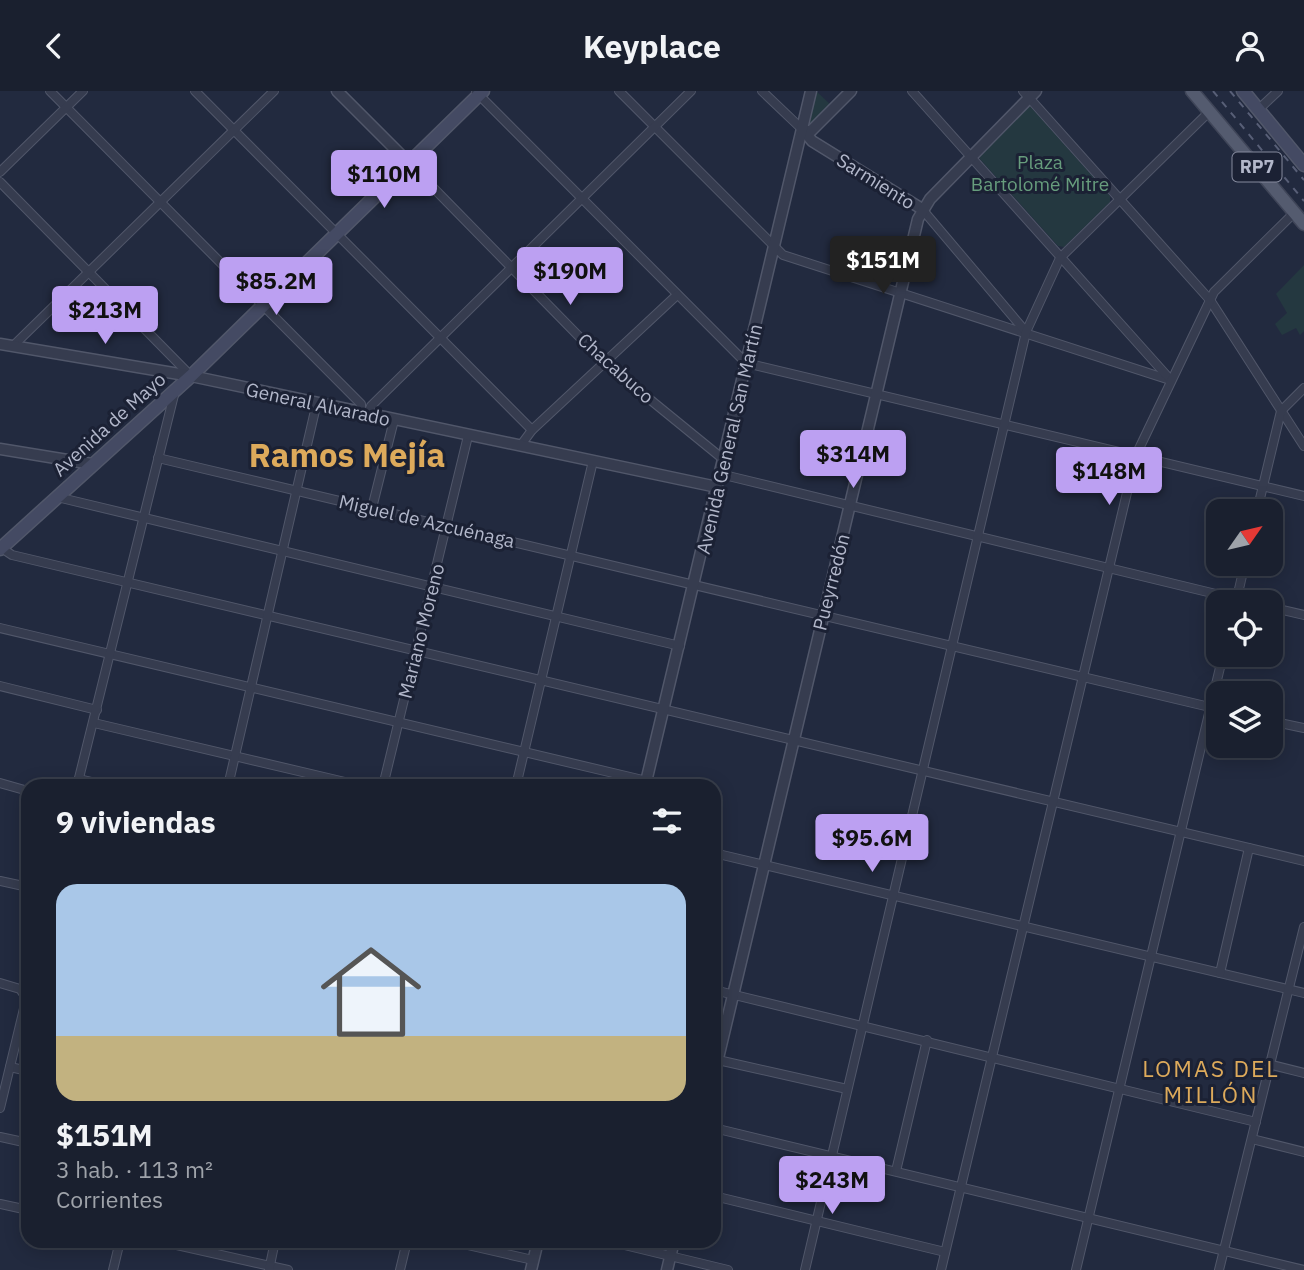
<!DOCTYPE html>
<html lang="es">
<meta charset="utf-8">
<style>
:root{--surface:#1a202f;--page:#272d3b;--text:#f1f3f6;--muted:#9fa3aa;--line:#383e4b;--accent:#bca0f2}
body{margin:0;font-family:"IBM Plex Sans",sans-serif;background:var(--page);color:var(--text);height:100vh;display:flex;flex-direction:column;font-size:26px;white-space:nowrap}
*{box-sizing:border-box;margin:0}
p{font-size:23px;color:var(--muted)}
.icon{flex:none;width:38px;height:38px;fill:none;stroke:currentColor;stroke-width:2;stroke-linecap:round;stroke-linejoin:round}
.map{position:relative;flex:1;overflow:hidden}
.drawer{position:absolute;left:21px;top:688px;width:700px;height:469px;display:flex;flex-direction:column;background:var(--surface);border-radius:21px;box-shadow:0 4px 18px #0003,0 0 0 2px var(--line)}
.drawer>*{flex:none}
.needle{width:46px;rotate:56deg}
.buttons{position:absolute;left:1206px;top:408px;display:grid;gap:14px}
.buttons a{display:grid;place-items:center;width:77px;height:77px;border-radius:14px;background:var(--surface);box-shadow:0 4px 18px #0003,0 0 0 2px var(--line);font-size:35px}
.price{position:absolute;translate:-50% -60px;padding:0 16px;border-radius:7px;background:var(--accent);color:#111;font-size:23px;line-height:46px;filter:drop-shadow(0 2px 4px #0008)}
.price::after{content:'';position:absolute;left:50%;top:42px;width:21px;height:16px;margin-left:-10px;background:inherit;clip-path:polygon(0 0,100% 0,50% 100%)}
.price.selected{background:#222;color:#fff}
ul{padding:0;list-style:none}
li{display:grid;align-content:center;gap:14px;height:371px;padding:0 35px}
li span{display:grid;place-items:center;height:217px;border-radius:21px;color:#555}
li>.icon{margin-inline-start:auto}
span .icon{width:126px;height:126px;fill:#fffc;stroke-width:1}
li b{font-size:30px}
h2{display:flex;justify-content:space-between;align-items:center;height:84px;padding:0 35px;font-size:30px}
header{display:flex;justify-content:space-between;align-items:center;height:91px;padding:0 35px;background:var(--surface);font-size:32px;font-weight:800}
.map>svg:first-child{display:block}
</style>
<header><svg class="icon" aria-label="back" viewBox="0 0 24 24"><path d="M15 5l-7 7 7 7"/></svg>Keyplace<svg class="icon" aria-label="person" viewBox="0 0 24 24"><circle cx="12" cy="8" r="4"/><path d="M4 21q1-7 8-7t8 7"/></svg></header>
<div class="map">
<svg width="1304" height="1179" viewBox="0 0 1304 1179">
<rect width="100%" height="100%" fill="#222a3f"/>
<!-- green -->
<g fill="#243840">
<polygon points="816,0 831,14 809,34 807,32"/>
<polygon points="1026,16 1031,16 1110,105 1110,111 1064,156 1058,155 980,68 980,63"/>
<polygon points="1304,174 1304,240 1300,244 1296,237 1282,244 1275,233 1287,222 1276,203"/>
</g>
<g fill="none" stroke-linecap="round" stroke-linejoin="round">
<defs>
<g id="minor">
<polyline points="50,0 361,313 361,322"/>
<polyline points="195,0 532,339"/>
<polyline points="619,0 783,164 1170,289"/>
<polyline points="762,0 804,40"/>
<polyline points="912,0 1168,286"/>
<polyline points="1023,0 1210,209 1304,355"/>
<polyline points="476,1 746,272 1304,405"/>
<polyline points="1259,18 1278,0"/>
<polyline points="409,72 604,271 723,368"/>
<polyline points="0,81 83,0"/>
<polyline points="0,91 191,285"/>
<polyline points="922,118 1026,241"/>
<polyline points="13,255 274,0"/>
<polyline points="368,323 371,315 691,0"/>
<polyline points="521,354 532,339 677,204"/>
<polyline points="158,367 1218,618"/>
<polyline points="720,383 1249,511"/>
<polyline points="57,406 680,555"/>
<polyline points="372,417 394,329"/>
<polyline points="1257,420 1281,320 1304,297"/>
<polyline points="0,456 12,464 1304,770"/>
<polyline points="1236,511 1245,472"/>
<polyline points="1270,516 1304,524"/>
<polyline points="0,537 647,690"/>
<polyline points="0,595 97,619"/>
<polyline points="1270,630 1304,637"/>
<polyline points="94,632 362,695"/>
<polyline points="79,688 109,695"/>
<polyline points="0,692 28,700"/>
<polyline points="77,695 175,300"/>
<polyline points="228,695 317,311"/>
<polyline points="383,695 468,345"/>
<polyline points="516,695 593,370"/>
<polyline points="714,762 1304,902"/>
<polyline points="0,790 28,796"/>
<polyline points="1220,882 1249,757"/>
<polyline points="0,892 20,898 28,909"/>
<polyline points="714,899 1256,1031"/>
<polyline points="718,969 847,998"/>
<polyline points="1268,973 1304,982"/>
<polyline points="10,976 28,980"/>
<polyline points="0,1017 28,901"/>
<polyline points="714,1037 1304,1179"/>
<polyline points="0,1046 28,1052"/>
<polyline points="1252,1048 1304,1061"/>
<polyline points="896,1080 927,949"/>
<polyline points="714,1105 945,1161"/>
<polyline points="0,1113 28,1119"/>
<polyline points="159,1150 288,1179"/>
<polyline points="450,1150 533,1169"/>
<polyline points="608,1150 728,1179"/>
<polyline points="113,1179 120,1150"/>
<polyline points="269,1179 275,1150"/>
<polyline points="400,1179 407,1150"/>
<polyline points="805,1179 1026,241 1060,167 1210,20"/>
<polyline points="941,1179 1136,364 1214,201 1295,121"/>
<polyline points="1076,1179 1223,564"/>
<polyline points="1219,1179 1304,836"/>
</g>
<g id="tertiary">
<polyline points="337,0 409,72"/>
<polyline points="804,40 812,50 922,118"/>
<polyline points="804,40 811,40 851,0"/>
<polyline points="0,253 191,285 717,396"/>
<polyline points="0,358 92,373"/>
<polyline points="645,695 811,0"/>
<polyline points="714,984 918,128 930,108 1036,0"/>
<polyline points="531,1179 538,1150"/>
<polyline points="667,1179 674,1150"/>
</g>
<g id="secondary">
<polyline points="1243,0 1304,74"/>
<polyline points="0,458 191,285 483,0"/>
</g>
<polyline id="primary" points="1192,0 1304,133"/>
</defs>
<!-- minor casing -->
<use href="#minor" stroke="#51576a" stroke-width="10"/>
<!-- tertiary casing -->
<use href="#tertiary" stroke="#51576a" stroke-width="13"/>
<!-- secondary casing -->
<use href="#secondary" stroke="#51576a" stroke-width="15"/>
<!-- primary casing -->
<use href="#primary" stroke="#3f4558" stroke-width="15"/>
<!-- minor -->
<use href="#minor" stroke="#363c4f" stroke-width="8"/>
<!-- tertiary -->
<use href="#tertiary" stroke="#363c4f" stroke-width="10"/>
<!-- secondary -->
<use href="#secondary" stroke="#444a63" stroke-width="12"/>
<!-- primary -->
<use href="#primary" stroke="#545b6f" stroke-width="12"/>
<!-- rail -->
<g stroke="#585f77" stroke-width="2" stroke-dasharray="7 7" stroke-linecap="butt">
<polyline points="1213,0 1304,110"/>
<polyline points="1230,0 1304,89"/>
</g>
</g>
<g text-anchor="middle" stroke-width="6" stroke-linejoin="round" paint-order="stroke">
<!-- shield labels -->
<rect fill="#1b2134" stroke="#858a9d" stroke-width="2" x="1232.5" y="61.5" width="49" height="29" rx="5"/>
<g font-size="18" font-weight="bold" fill="#b2b7ca">
<text x="1257" y="82">RP7</text>
</g>
<!-- park labels -->
<g font-size="19" fill="#679d7d" stroke="#1b2134">
<text x="1040" y="78">Plaza<tspan x="1040" dy="22">Bartolomé Mitre</tspan></text>
</g>
<!-- street labels -->
<g font-size="19" fill="#b2b7ca" stroke="#1b2134">
<text transform="translate(876 90) rotate(32)" y="7">Sarmiento</text>
<text transform="translate(616 277) rotate(42)" y="7">Chacabuco</text>
<text transform="translate(318 313) rotate(12)" y="7">General Alvarado</text>
<text transform="translate(109 333) rotate(-42)" y="7">Avenida de Mayo</text>
<text transform="translate(729 348) rotate(-77)" y="7">Avenida General San Martín</text>
<text transform="translate(427 430) rotate(13)" y="7">Miguel de Azcuénaga</text>
<text transform="translate(831 491) rotate(-76)" y="7">Pueyrredón</text>
<text transform="translate(421 540) rotate(-76)" y="7">Mariano Moreno</text>
</g>
<!-- quarter labels -->
<g font-size="23" letter-spacing="2" fill="#ddaa5b" stroke="#1b2134">
<text x="1211" y="986">LOMAS DEL<tspan x="1211" dy="26">MILLÓN</tspan></text>
</g>
<!-- town labels -->
<g font-size="33" font-weight="bold" fill="#ddaa5b" stroke="#1b2134">
<text x="347" y="376">Ramos Mejía</text>
</g>
</g>
</svg>
<div class="buttons">
<a><svg class="needle" viewBox="-14 -14 28 28"><path d="M0-13l5 13h-10z" fill="#e53935"/><path d="M0 13l5-13h-10z" fill="#9fa3aa"/></svg></a>
<a><svg class="icon" aria-label="locate" viewBox="0 0 24 24"><circle cx="12" cy="12" r="6"/><path d="M12 2v4M12 18v4M2 12h4M18 12h4"/></svg></a>
<a><svg class="icon" aria-label="layers" viewBox="0 0 24 24"><path d="M12 4l9 5-9 5-9-5zM3 14l9 5 9-5"/></svg></a>
</div>
<b class="price" style="left:384px;top:119px">$110M</b>
<b class="price selected" style="left:883px;top:205px">$151M</b>
<b class="price" style="left:570px;top:216px">$190M</b>
<b class="price" style="left:276px;top:226px">$85.2M</b>
<b class="price" style="left:105px;top:255px">$213M</b>
<b class="price" style="left:853px;top:399px">$314M</b>
<b class="price" style="left:1109px;top:416px">$148M</b>
<b class="price" style="left:872px;top:783px">$95.6M</b>
<b class="price" style="left:832px;top:1125px">$243M</b>
<section class="drawer">
<h2>9 viviendas<svg class="icon" aria-label="filters" viewBox="0 0 24 24"><path d="M4 7h16M4 17h16"/><circle cx="9" cy="7" r="2"/><circle cx="15" cy="17" r="2"/></svg></h2>
<ul>
<li><span style="background:linear-gradient(#a9c7e8 70%,#c2b280 0)"><svg class="icon" aria-label="home" viewBox="0 0 24 24"><path d="M3 11l9-7 9 7M6 9v11h12V9"/></svg></span><div><b>$151M</b><p>3 hab. · 113 m²</p><p>Corrientes</p></div></li>
</ul>
</section>
</div>
